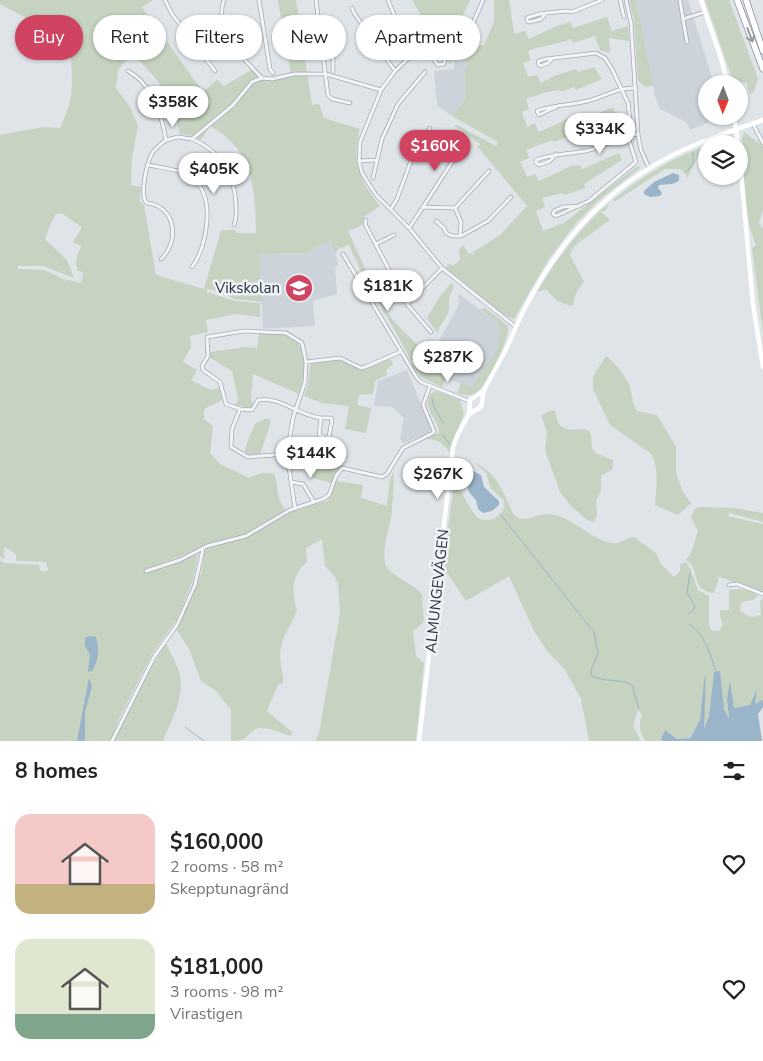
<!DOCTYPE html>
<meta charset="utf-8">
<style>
:root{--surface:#fff;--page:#f6f6f6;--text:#222;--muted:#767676;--accent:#d04361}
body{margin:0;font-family:"Nunito Sans",sans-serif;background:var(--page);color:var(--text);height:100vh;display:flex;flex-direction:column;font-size:19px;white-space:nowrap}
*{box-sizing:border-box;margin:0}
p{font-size:16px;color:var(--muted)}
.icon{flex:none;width:28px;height:28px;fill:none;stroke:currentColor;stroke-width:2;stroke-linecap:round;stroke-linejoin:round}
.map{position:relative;height:741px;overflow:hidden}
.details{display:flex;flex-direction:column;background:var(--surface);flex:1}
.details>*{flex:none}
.top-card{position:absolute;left:15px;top:15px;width:500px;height:45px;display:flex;gap:10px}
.needle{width:32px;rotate:181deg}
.controls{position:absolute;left:698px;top:75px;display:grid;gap:10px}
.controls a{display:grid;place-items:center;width:50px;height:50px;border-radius:50%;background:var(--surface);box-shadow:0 1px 4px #0004;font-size:25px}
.price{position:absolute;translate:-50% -42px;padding:0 11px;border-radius:18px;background:#fff;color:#222;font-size:16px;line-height:32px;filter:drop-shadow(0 1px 2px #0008)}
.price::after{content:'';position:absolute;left:50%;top:30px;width:15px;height:11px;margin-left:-8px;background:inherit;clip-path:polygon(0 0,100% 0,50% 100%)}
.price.active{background:var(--accent);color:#fff}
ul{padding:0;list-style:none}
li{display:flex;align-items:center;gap:15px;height:125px;padding:0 15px}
li span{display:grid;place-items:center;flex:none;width:140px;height:100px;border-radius:15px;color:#555}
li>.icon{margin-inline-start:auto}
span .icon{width:60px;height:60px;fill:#fffc;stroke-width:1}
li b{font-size:21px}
h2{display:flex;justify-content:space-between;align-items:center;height:60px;padding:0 15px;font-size:21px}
.tag{padding:0 18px;border-radius:22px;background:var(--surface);box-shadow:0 1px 4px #0004;font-size:18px;line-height:45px}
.tag.active{background:var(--accent);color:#fff}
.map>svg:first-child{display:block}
</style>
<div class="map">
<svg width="763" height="741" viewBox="0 0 763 741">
<rect width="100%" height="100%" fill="#dfe4e9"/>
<!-- built -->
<g fill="#cdd3db">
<polygon points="636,0 688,0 714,84 706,84 706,116 720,118 690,130 686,122 660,109 655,96"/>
<polygon points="454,60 466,60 467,70 464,72 466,98 452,116 437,105 434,71 454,69"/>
<polygon points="331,240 339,265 335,266 337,294 313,301 315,326 263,329 259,254 307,253"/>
<polygon points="459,294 499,324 499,348 472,388 443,377 428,359 458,307"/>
<polygon points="407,370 431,429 429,433 403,444 400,439 404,418 392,407 374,406 378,381"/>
</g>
<!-- green -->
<g fill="#c6d3c0" fill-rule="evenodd">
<path d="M 0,0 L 153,0 L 142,7 L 203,92 L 217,80 L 224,86 L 255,68 L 263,76 L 275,77 L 291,73 L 278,0 L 296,0 L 312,105 L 319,104 L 324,118 L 360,129 C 351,162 359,180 380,206 L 364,217 L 362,225 L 348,231 L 373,286 L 391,318 L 420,348 L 429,339 L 430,342 L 424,351 L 411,361 C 392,322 366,286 349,245 L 338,249 L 335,254 L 331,240 L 307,253 L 259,254 L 262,302 L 235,299 L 213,290 L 207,289 L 207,292 L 235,301 L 260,303 L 260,317 L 236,314 L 206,320 L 208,332 L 190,336 L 191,347 L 183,362 L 197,370 L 191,380 L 210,390 L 219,388 L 222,399 L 219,402 L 204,409 L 204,419 L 213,426 L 210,453 L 220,464 L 249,478 L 261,473 L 273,473 L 275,476 C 278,488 277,508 291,512 L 327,501 L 336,481 L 363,485 L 361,498 L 387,506 L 390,479 L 394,472 C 393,487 393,503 391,518 C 388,532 382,549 385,563 C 388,576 419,586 422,595 C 423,599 422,605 423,610 C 425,624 424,622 413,631 L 416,656 L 424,663 L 416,741 L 315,741 L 319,733 L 340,613 L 338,583 L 335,577 L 325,566 L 322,539 L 306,548 L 307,562 C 292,574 291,592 297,610 C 293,622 283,635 281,647 C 278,662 284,670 283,683 L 278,685 L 267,711 L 292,732 L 291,736 C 282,733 264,725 256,729 C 244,736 248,741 231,741 L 231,710 L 216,691 L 201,681 L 189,649 L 176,629 C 187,606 208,572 203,546 L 182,556 L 145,569 L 147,573 L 198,554 L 193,580 L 177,619 L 152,654 L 117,723 L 111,741 L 0,741 L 0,560 L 5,563 L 39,565 L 40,570 L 44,572 L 48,570 L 46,562 L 16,561 L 16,554 L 4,547 L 4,559 L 0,556 L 0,135 L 43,127 L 60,128 C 73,100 73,90 71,59 L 28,19 L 0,4 ZM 132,54 C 160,80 172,96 180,134 L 189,135 L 201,140 L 210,126 C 254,150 255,189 256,233 L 237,233 L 235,230 L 221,230 L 204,289 L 156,275 L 144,205 L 140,202 L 141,187 L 131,185 L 132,158 L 138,126 L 130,107 L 116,88 L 118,70 ZM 61,213 L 82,227 L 73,242 L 81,246 C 78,254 73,263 78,271 L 83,272 L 81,283 L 63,279 L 45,270 L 18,269 L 18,266 L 43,266 L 74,278 L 67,260 L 45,239 L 51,223 L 56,214 Z"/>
<polygon points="412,0 470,0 457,28 447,41 434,37"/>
<path d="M 494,0 L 509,0 C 512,12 511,22 515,34 L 525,31 L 529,39 L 561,24 L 562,25 L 570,22 L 573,28 L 607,17 L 612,31 L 628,26 L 629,41 L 609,38 L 610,53 L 600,50 L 595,36 L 573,43 L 571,39 C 556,45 543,45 528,51 L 531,60 L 523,63 L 528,77 L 537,75 L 541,83 L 554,76 L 576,69 L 578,72 L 594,67 L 602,79 L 576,90 L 574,87 L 561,92 L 560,90 L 546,92 L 526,99 L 529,109 L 522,112 L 527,127 L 535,123 L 539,132 L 572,117 L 573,118 L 581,116 L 583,120 L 613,107 L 617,123 L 576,140 L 574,135 L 553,142 L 552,140 L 526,150 L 529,158 L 520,162 L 527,177 L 535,174 L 539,181 L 571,166 L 580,165 L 582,169 L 619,153 L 622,160 L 584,184 L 585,188 L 564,195 L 563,193 L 542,198 L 545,207 L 536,211 L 543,231 L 564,223 L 636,167 L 639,166 L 640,168 L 599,200 L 576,223 L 548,260 L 514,319 L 504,315 L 446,268 L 448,264 L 454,265 L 460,260 L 459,250 L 463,245 L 469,254 L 471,253 L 474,256 L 473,252 L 500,235 L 527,206 L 477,146 L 481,145 L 454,125 L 457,125 L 496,146 L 498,142 L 452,116 L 466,98 L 464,71 L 467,70 L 466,60 L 454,60 L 450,64 L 442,52 L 448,51 L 448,48 L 484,45 L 494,22 Z"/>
<polygon points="629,0 636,0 653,85 646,87 638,81 634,21"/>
<polygon points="705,0 729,0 758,79 754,92 750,94 746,82 734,84"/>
<path d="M 744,132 L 763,146 L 763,210 L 759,223 L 763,229 L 763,333 L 752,248 L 756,245 C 742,213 745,173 742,138 Z"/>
<path d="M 706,146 L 706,153 L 702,153 C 695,158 693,171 686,178 L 686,174 L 680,169 L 665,169 L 614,202 L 613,200 C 641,177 672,158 706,146 Z"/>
<path d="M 609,204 L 606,210 L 601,212 L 610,220 L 574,246 L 570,255 L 584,282 L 576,293 L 573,305 L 570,306 L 556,300 L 546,289 L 537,292 C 555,261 576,234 602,209 Z"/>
<polygon points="451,283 454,285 449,298 449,311 437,333 427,318 439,298"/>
<path d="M 485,308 L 508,326 C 510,338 486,389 475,394 C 468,397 464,394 457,393 L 461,383 L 472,387 L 498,348 L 499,324 L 480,309 Z"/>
<path d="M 259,334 C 268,334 282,332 290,337 C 309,346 305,377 299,394 L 253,374 L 251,400 L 254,404 L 251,408 L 235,405 L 238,399 L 232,371 L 210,358 L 210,352 L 246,347 L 257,348 Z"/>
<polygon points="436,344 428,359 446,378 442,387 421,377 413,366"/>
<path d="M 606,356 C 614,362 625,375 629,384 C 633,394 631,402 637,411 L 657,415 L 676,447 L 676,473 L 683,492 L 691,503 L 678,515 L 655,505 C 656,489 660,466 650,453 L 610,425 L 593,389 L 593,376 Z"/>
<path d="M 331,359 C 344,359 353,368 365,369 L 390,359 L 393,364 L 386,370 L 387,375 L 375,381 L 373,394 L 359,395 L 357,405 L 371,408 L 366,433 L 345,429 L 349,406 L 322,403 L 304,396 L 308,384 L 310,365 Z"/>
<path d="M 435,391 L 460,400 L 464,414 L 455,436 L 450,453 C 443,442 437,439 423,439 L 439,433 C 440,420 416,403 435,391 Z"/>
<path d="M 550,411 L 555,411 C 557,415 556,418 558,422 C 563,433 578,428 588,430 L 591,434 L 592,449 L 597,454 L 613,460 L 613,469 L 601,476 L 601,490 L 596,501 L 597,515 L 594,522 L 587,520 L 571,506 L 560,492 L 545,450 L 547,432 L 541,415 Z"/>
<path d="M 267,418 L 271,421 L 260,455 L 249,455 L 245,452 C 245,446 252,431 255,424 Z"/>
<polygon points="341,449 338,465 343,466 336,472 331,483 310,477 315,451 329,452"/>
<path d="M 474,462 C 493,471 499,483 508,502 C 510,506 512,513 515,516 C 524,524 538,513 549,514 C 572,516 589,539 612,543 C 621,545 626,537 634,537 L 656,553 L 661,564 L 674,577 L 680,571 L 680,565 L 686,562 L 690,568 L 698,590 L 709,596 L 709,626 L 712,631 L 719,631 L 723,625 L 720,616 L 720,610 L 729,610 L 729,590 C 739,589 751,588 758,596 L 753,600 L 741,602 L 740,611 L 750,617 L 761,615 L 760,601 L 763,597 L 763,700 L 755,705 L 756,689 L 750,705 L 734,708 L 730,681 L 727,699 L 729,719 L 724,709 L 720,672 L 714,672 L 709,716 L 703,731 L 706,675 L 700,720 L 689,738 L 677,739 L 665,730 L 661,739 L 662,741 L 645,741 C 640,732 638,724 642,715 L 638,709 L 633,726 L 641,741 L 589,741 L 581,699 L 565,670 L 548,652 L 534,631 L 509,576 L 466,601 L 448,574 L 444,576 L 442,572 L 456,470 C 462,477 460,480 461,488 C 461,493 474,516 478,518 C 491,524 507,515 504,500 L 491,489 L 486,473 Z"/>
<path d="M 699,507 L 734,508 L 763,513 L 763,522 L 729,513 L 728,516 L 763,524 L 763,591 L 719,577 L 714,593 C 688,590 702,569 686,560 L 691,553 L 698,531 L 691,517 L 694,510 Z"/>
<path d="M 166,643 C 170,652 176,662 179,672 C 186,695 171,721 163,741 L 114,741 L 142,683 Z"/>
</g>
<!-- water -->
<g fill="#9ab4c9">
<polygon points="673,173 679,175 679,181 672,184 659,185 658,188 662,193 660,196 650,197 644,194 644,191 654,182"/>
<polygon points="461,461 464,461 471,470 481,475 484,487 499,501 499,505 492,511 483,513 478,509 476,500 469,492 466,480 467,472"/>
<path d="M 90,636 L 96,637 C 100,649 98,662 92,671 L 88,672 L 90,655 L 85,646 L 85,638 Z"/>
<polygon points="720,671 724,709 729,719 727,699 730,680 734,708 750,705 757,688 755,704 763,700 763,707 758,714 762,741 662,741 661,739 665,730 677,739 690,738 700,720 704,681 706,673 704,729 709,716 714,672"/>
<polygon points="89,678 92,686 85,712 85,739 84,741 77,741"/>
</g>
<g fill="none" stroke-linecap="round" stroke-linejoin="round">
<!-- stream -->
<g stroke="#9ab4c9" stroke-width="1">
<polyline points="686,172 693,164 693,152"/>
<polyline points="432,398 434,407 443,423"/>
<polyline points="443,435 451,446"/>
<path d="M 500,514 L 594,632 L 598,653 L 591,670 L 591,675 C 603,683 619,678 632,685 L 639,709"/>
<polyline points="688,614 694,609 695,606 687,593 690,573"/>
<path d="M 689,624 C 705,634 710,654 716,672"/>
<polyline points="185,727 204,741"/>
</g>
<defs>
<g id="street">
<polyline points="165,0 172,14 215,71"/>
<path d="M 224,0 C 213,29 243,59 262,78"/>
<polyline points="259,0 270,69 273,73"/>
<polyline points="316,0 328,95 332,99 350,103"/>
<polyline points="388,0 395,17 416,51"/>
<polyline points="483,0 462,49 416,51 395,71 381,90 360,142 359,161 362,173 376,195 409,228 442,268 516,327"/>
<polyline points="620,0 624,17"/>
<polyline points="626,0 631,23 638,134 641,150 649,168"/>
<polyline points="680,0 683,19 705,12"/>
<polyline points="352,8 354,13 395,71"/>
<polyline points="547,13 541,19 530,22 527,21 527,18 539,14 565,11 572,12 602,0"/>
<polyline points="683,19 687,42"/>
<polyline points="427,51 438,65 444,64 445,59 440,53 435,50"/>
<polyline points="333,55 333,72"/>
<polyline points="552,59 548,63 541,66 538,64 539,61 546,59 596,53 605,58 612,69 628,103 631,128 629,140 636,162 589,201 556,216 553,214 554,211 563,207 580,206"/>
<path d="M 128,71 C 152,84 162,116 166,140 C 161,144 157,147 153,152 C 147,161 139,195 147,203 C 176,206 180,242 161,259"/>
<path d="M 560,105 L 539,115 L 537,111 C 554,104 570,106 587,101 C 605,97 617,87 636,88"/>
<polyline points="753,124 763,143"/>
<path d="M 192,139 C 220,150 235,175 236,205 C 236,212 237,218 234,225"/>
<polyline points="166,140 178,137 192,139 233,105 252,82 262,78 272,79 294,74 326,74 381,90"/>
<path d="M 556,154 L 550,161 L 539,165 L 536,163 L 536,160 C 552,154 569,154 586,151 C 604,147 619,136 638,134"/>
<polyline points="359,161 377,160 382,139 398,104 425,72"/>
<path d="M 148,165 C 162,168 181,169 192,178 C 216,195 208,246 192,267"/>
<polyline points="373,178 377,160"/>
<polyline points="423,207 463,145"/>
<polyline points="455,208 489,171"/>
<polyline points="391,209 397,199 413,155 430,128"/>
<polyline points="366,220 365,224 407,304 431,332"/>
<polyline points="409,228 423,207 455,208 461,222 460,236 452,236 446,233 444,228 436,221"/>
<polyline points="461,236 488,221 511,197"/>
<polyline points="376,244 394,235"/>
<polyline points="343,254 417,378 421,382 469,401"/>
<polyline points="407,304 442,268"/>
<polyline points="240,409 226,404 220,382 203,370 202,366 208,356 207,337 244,331 286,333 302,343 306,362"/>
<path d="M 287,454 L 248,457 L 231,447 L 232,429 L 240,409 L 252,410 L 258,400 C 280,396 299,416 321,418 L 319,435 L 327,438 L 329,437 L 332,420 L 331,418 L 321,418"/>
<polyline points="291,482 303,484 314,502"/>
<polyline points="295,508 287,454 293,418 305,382 306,362 340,358 361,368 365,367 400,352"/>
<polyline points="146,571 180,560 207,546 246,536 290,510 323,499 329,495 336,476 342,468 382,477 387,474 403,448 433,433 434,431 423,405 430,386"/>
<polyline points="729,585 737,584 763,594"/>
<polyline points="112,741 154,657 177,625 195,585 203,549"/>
</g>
<g id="highway">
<polyline points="737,0 763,69"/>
<polyline points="746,0 763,51"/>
</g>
</defs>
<!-- street casing -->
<use href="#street" stroke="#a4abb3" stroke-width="4.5"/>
<!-- highway casing -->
<use href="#highway" stroke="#8792a0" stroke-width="7"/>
<!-- street -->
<use href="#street" stroke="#f2f4f7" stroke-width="3"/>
<!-- secondary -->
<g stroke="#fff" stroke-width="4.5">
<polyline points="701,0 720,55 728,84"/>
<polyline points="734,116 738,144"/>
<polyline points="739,150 753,304 763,367"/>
<path d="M 469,414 L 481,407 C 483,401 482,394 485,388 C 492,374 501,360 508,345 C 542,263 591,197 671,156 C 700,141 732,131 763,120"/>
<polyline points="419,741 453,447 457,436 469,414 470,400 484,390"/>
</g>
<!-- highway -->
<use href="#highway" stroke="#fff" stroke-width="5.5"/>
</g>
<!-- one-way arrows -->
<defs><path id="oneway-shaft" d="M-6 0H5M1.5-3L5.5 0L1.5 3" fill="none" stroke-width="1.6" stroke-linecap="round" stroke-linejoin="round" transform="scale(1.25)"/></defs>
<use stroke="#9498a0" href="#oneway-shaft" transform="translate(750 35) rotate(69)"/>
<!-- icons -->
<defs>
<symbol id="school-disc" viewBox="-11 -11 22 22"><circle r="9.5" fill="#d04361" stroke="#eff2f6"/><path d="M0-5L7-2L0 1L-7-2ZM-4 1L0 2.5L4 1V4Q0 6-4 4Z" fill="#fff"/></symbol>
</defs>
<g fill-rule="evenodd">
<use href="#school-disc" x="283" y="272" width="32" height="32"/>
</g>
<g text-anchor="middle" stroke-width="5" stroke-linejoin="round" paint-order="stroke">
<!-- poi labels -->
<g font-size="15" fill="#283240" stroke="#eff2f6" text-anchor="end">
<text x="280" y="293">Vikskolan</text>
</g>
<!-- street labels -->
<g font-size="15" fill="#283240" stroke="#eff2f6">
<text transform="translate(437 591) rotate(-84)" y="5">ALMUNGEVÄGEN</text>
</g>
</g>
</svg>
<div class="controls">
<a><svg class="needle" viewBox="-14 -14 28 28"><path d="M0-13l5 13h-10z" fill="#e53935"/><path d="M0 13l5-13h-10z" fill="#767676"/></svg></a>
<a><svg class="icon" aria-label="layers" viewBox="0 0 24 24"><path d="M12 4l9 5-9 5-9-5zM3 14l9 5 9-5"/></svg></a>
</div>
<b class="price" style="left:173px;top:128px">$358K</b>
<b class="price" style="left:600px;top:155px">$334K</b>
<b class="price active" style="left:435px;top:172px">$160K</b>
<b class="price" style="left:214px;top:195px">$405K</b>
<b class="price" style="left:388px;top:312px">$181K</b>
<b class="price" style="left:448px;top:383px">$287K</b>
<b class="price" style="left:311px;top:479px">$144K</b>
<b class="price" style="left:438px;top:500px">$267K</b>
<div class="top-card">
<a class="tag active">Buy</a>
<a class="tag">Rent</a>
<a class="tag">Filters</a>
<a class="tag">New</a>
<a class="tag">Apartment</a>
</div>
</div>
<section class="details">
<h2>8 homes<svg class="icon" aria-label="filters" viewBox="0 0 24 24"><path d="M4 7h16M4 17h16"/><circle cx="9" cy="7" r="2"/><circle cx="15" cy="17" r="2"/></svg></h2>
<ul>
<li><span style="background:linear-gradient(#f6c9c9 70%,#c2b280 0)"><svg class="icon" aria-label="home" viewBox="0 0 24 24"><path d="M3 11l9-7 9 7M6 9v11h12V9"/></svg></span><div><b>$160,000</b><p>2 rooms · 58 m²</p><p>Skepptunagränd</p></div><svg class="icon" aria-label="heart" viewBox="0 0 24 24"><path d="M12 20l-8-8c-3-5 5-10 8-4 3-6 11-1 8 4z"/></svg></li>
<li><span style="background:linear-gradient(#dfe7d0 75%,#7fa58c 0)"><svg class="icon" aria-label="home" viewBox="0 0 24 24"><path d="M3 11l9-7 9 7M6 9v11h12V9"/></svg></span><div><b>$181,000</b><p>3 rooms · 98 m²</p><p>Virastigen</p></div><svg class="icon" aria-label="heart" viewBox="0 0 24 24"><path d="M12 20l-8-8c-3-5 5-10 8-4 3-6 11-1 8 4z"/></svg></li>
</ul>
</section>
